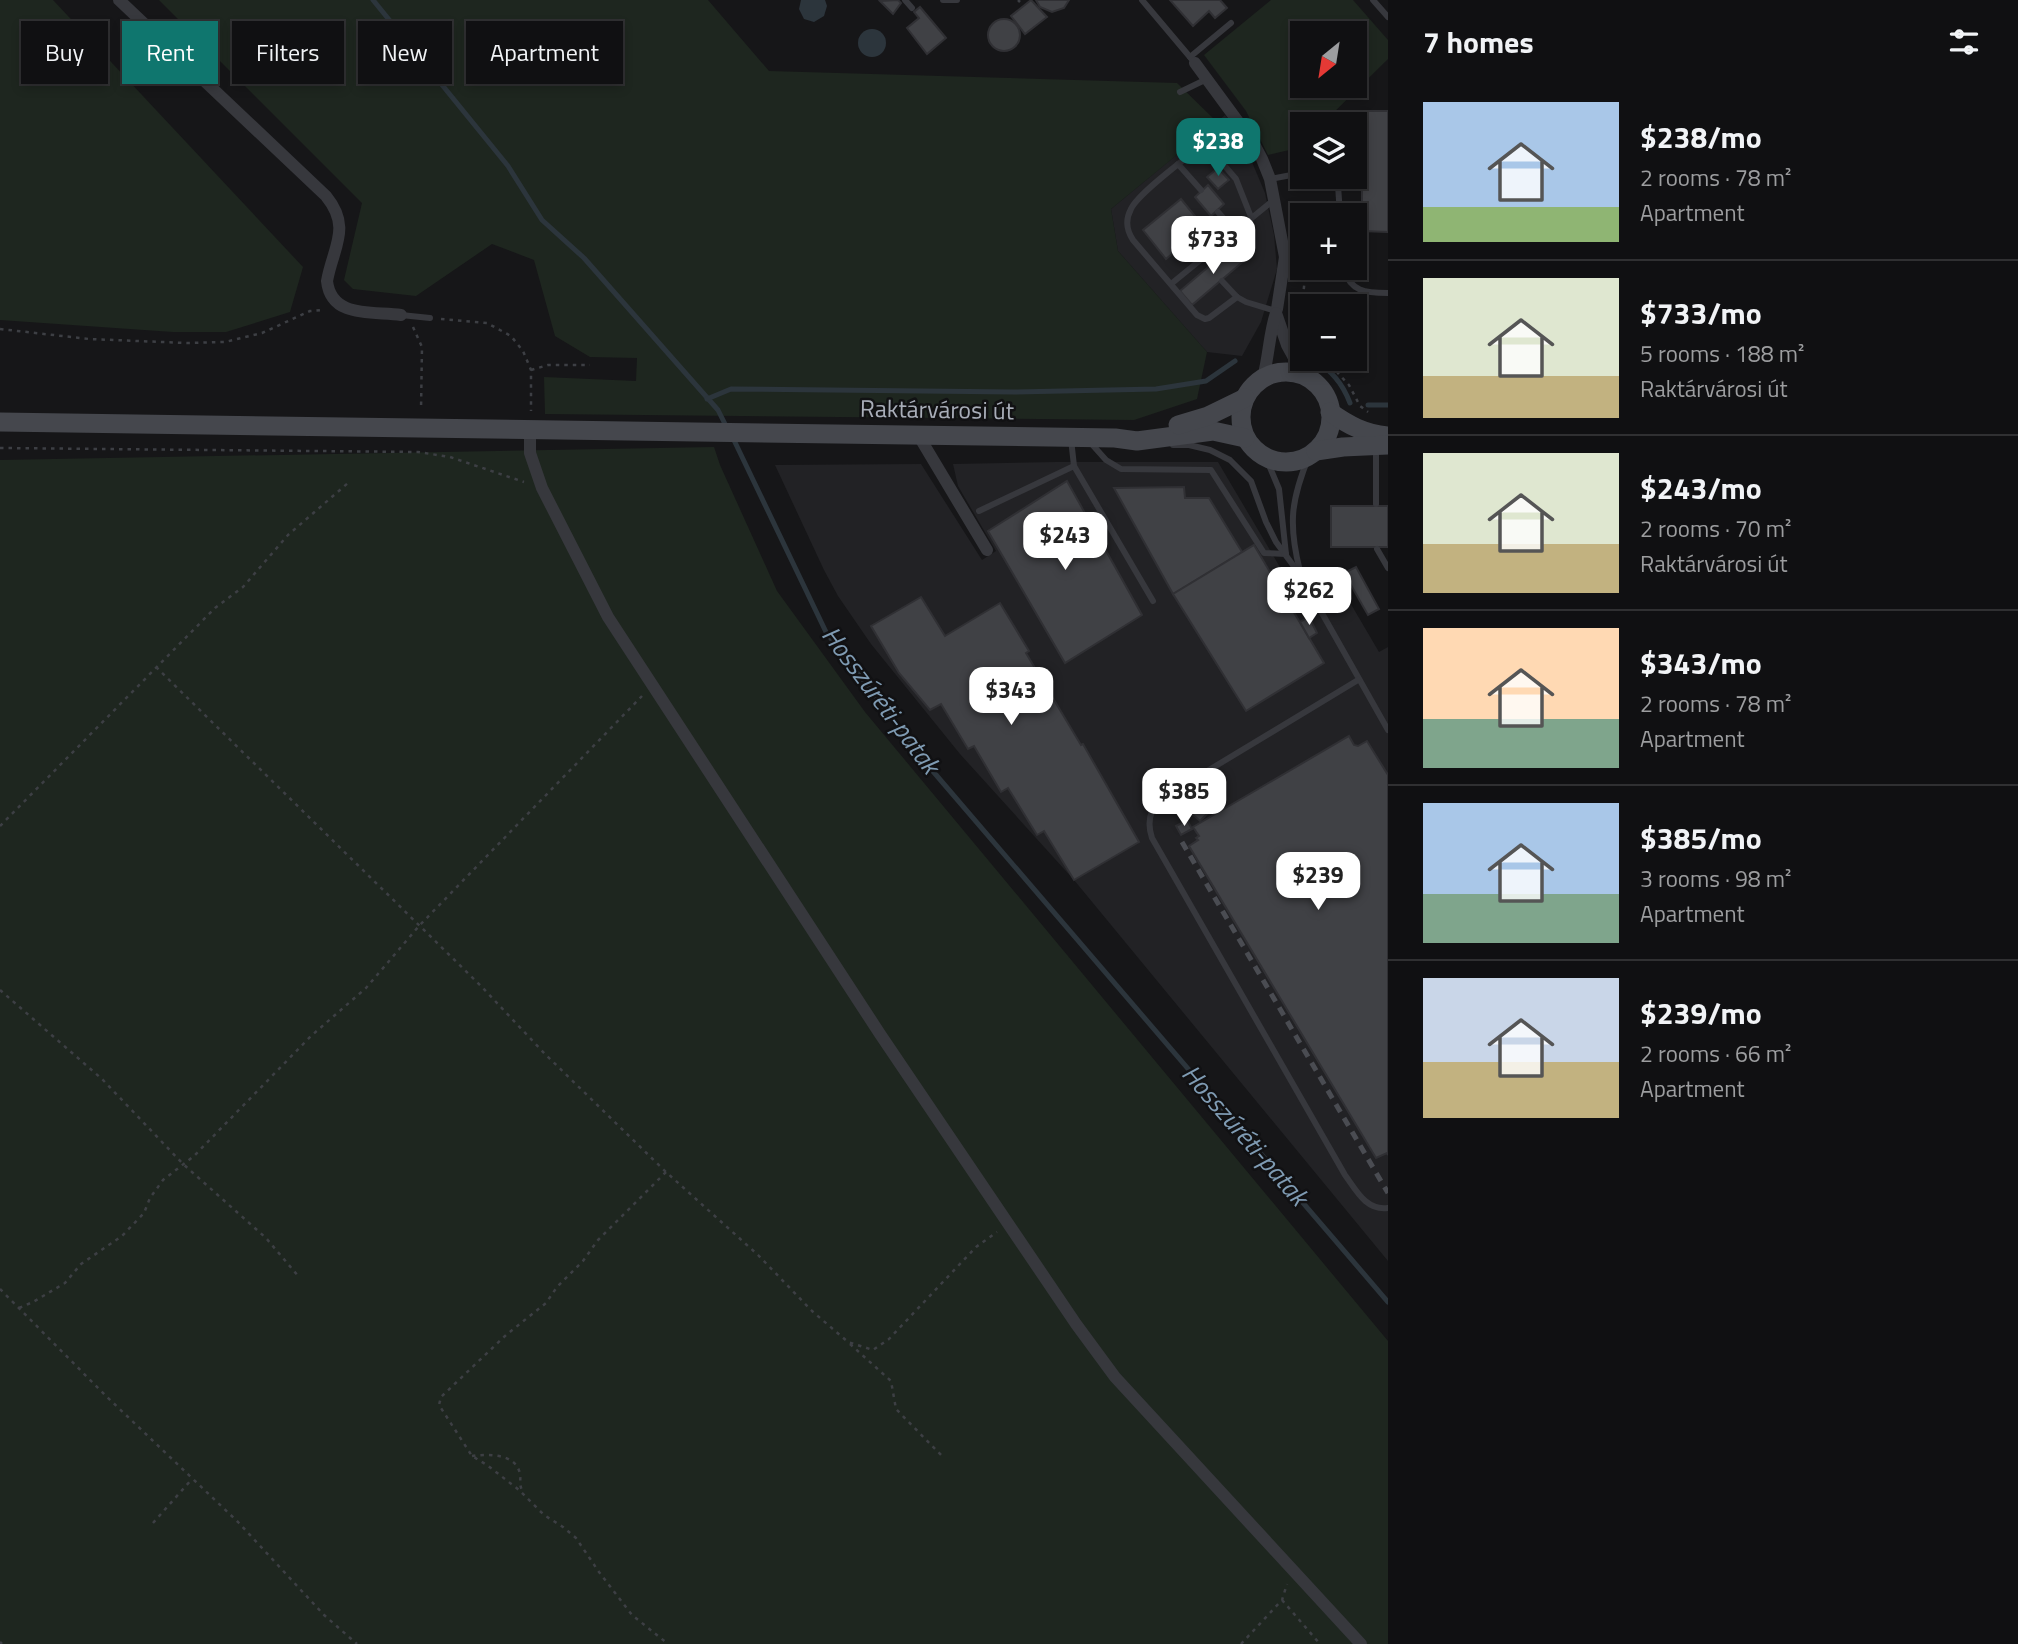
<!DOCTYPE html>
<meta charset="utf-8">
<style>
:root{--surface:#101012;--page:#1e1e20;--text:#f1f3f6;--muted:#9c9d9f;--line:#303032;--accent:#0f766e}
body{margin:0;font-family:"Titillium Web",sans-serif;background:var(--page);color:var(--text);height:100vh;display:flex;flex-direction:column;font-size:26px;white-space:nowrap}
*{box-sizing:border-box;margin:0}
p{font-size:23px;color:var(--muted)}
.icon{flex:none;width:38px;height:38px;fill:none;stroke:currentColor;stroke-width:2;stroke-linecap:round;stroke-linejoin:round}
.map{position:relative;flex:1;overflow:hidden}
.sheet{display:flex;flex-direction:column;background:var(--surface);width:630px}
.sheet>*{flex:none}
.guide{position:absolute;left:21px;top:21px;width:665px;height:63px;display:flex;gap:14px}
.needle{width:46px;rotate:210deg}
.controls{position:absolute;left:1290px;top:21px;display:grid;gap:14px}
.controls a{display:grid;place-items:center;width:77px;height:77px;border-radius:0px;background:var(--surface);box-shadow:0 4px 10px #0003,0 0 0 2px var(--line);font-size:35px}
.price{position:absolute;translate:-50% -60px;padding:0 16px;border-radius:14px;background:#fff;color:#222;font-size:23px;line-height:46px;filter:drop-shadow(0 2px 4px #0008)}
.price::after{content:'';position:absolute;left:50%;top:42px;width:21px;height:16px;margin-left:-10px;background:inherit;clip-path:polygon(0 0,100% 0,50% 100%)}
.price.current{background:var(--accent);color:#fff}
ul{padding:0;list-style:none}
li{display:flex;align-items:center;gap:21px;height:175px;padding:0 35px}
li+li{border-top:2px solid var(--line)}
li span{display:grid;place-items:center;flex:none;width:196px;height:140px;border-radius:0px;color:#555}
li>.icon{margin-inline-start:auto}
span .icon{width:84px;height:84px;fill:#fffc;stroke-width:1}
li b{font-size:30px}
h2{display:flex;justify-content:space-between;align-items:center;height:84px;padding:0 35px;font-size:30px}
.tag{padding:0 24px;border-radius:0px;background:var(--surface);box-shadow:0 4px 10px #0003,0 0 0 2px var(--line);font-size:24px;line-height:63px}
.tag.current{background:var(--accent);color:#fff}
main{display:flex;flex:1;min-height:0}
.map>svg:first-child{display:block}
</style>
<main>
<div class="map">
<svg width="1388" height="1644" viewBox="0 0 1388 1644">
<rect width="100%" height="100%" fill="#161618"/>
<!-- built -->
<g fill="#222225">
<polygon points="1225,115 1241,136 1265,193 1274,235 1277,269 1261,322 1242,356 1207,352 1118,251 1111,209"/>
<polygon points="1057,462 1218,462 1307,613 1345,594 1379,652 1388,647 1388,1261 1074,880 960,754 871,644 838,596 824,570 775,465 921,464 982,560 996,551 958,486 953,464"/>
</g>
<!-- green -->
<g fill="#1e261f" fill-rule="evenodd">
<polygon points="0,0 53,0 303,267 290,312 226,332 173,332 0,320"/>
<polygon points="159,0 708,0 769,71 1177,83 1217,122 1111,209 1118,251 1207,352 1197,399 1134,420 545,414 544,377 636,381 637,358 590,357 555,336 534,260 492,244 416,296 353,289 344,280 362,203"/>
<path d="M 1271,0 L 1353,0 L 1388,40 L 1388,59 L 1322,124 L 1302,124 L 1302,147 L 1268,155 L 1246,111 L 1204,55 ZM 1302,33 L 1354,33 L 1354,86 L 1302,86 Z"/>
<polygon points="714,447 720,465 777,591 865,712 1388,1341 1388,1644 0,1644 0,460"/>
</g>
<!-- water -->
<g fill="#2c353c">
<polygon points="801,0 825,0 827,6 824,16 814,22 804,19 799,9"/>
<circle cx="872" cy="43" r="14"/>
</g>
<g fill="none" stroke-linecap="round" stroke-linejoin="round">
<!-- stream -->
<g stroke="#2c353c" stroke-width="5">
<polyline points="373,0 508,166 542,220 584,258 718,410 727,428"/>
<path d="M 1314,359 C 1331,371 1342,382 1350,403"/>
<polyline points="707,399 731,389 1014,392 1156,389 1206,381 1235,361"/>
<polyline points="1368,405 1388,405"/>
<polyline points="732,436 826,632 931,769 1388,1302"/>
</g>
</g>
<!-- building -->
<g fill="#404145" stroke="#303034" stroke-width="2">
<polygon points="898,0 901,3 893,14 880,1"/>
<polygon points="1031,0 1047,17 1025,34 1011,16"/>
<polygon points="1036,0 1069,0 1064,8 1052,12 1040,7"/>
<polygon points="1170,0 1220,0 1227,8 1215,18 1209,11 1193,26"/>
<polygon points="920,7 946,38 927,54 907,28 919,18 914,12"/>
<circle cx="1004" cy="35" r="16"/>
<polygon points="1362,111 1388,111 1388,232 1362,231"/>
<polygon points="1218,168 1229,180 1218,189 1207,177"/>
<polygon points="1208,185 1224,204 1211,216 1195,197"/>
<polygon points="1181,199 1204,227 1166,259 1143,230"/>
<polygon points="1233,246 1245,260 1192,305 1180,291"/>
<polygon points="1067,481 1142,615 1065,663 988,531"/>
<polygon points="1184,487 1185,498 1209,498 1242,552 1173,594 1114,488"/>
<rect x="1331" y="506" width="57" height="41"/>
<polygon points="1254,545 1324,663 1246,711 1173,594"/>
<polygon points="1356,567 1379,609 1368,615 1344,573"/>
<polygon points="921,597 945,636 1000,603 1029,651 1026,653 1081,745 1083,744 1139,842 1074,880 1044,831 1037,835 1008,788 1001,792 974,746 968,749 941,704 930,710 899,673 871,626"/>
<polygon points="1309,617 1317,633 1309,638 1300,622"/>
<polygon points="1349,736 1354,745 1358,746 1367,741 1388,775 1388,1155 1387,1153 1376,1158 1189,846 1198,840 1196,838 1199,836 1193,827"/>
<polygon points="1202,802 1211,810 1200,821 1191,813"/>
<polygon points="1187,820 1192,829 1181,835 1176,826"/>
</g>
<g fill="none" stroke-linecap="round" stroke-linejoin="round">
<!-- path -->
<g stroke="#3d3f44" stroke-width="2.5" stroke-dasharray="3.5 5" stroke-linecap="butt">
<polyline points="1018,0 1020,2"/>
<polyline points="1302,306 1306,268"/>
<polyline points="1302,308 1299,331 1302,334"/>
<polyline points="441,319 487,323 511,336 523,351 531,370 531,411"/>
<polyline points="413,327 422,347 421,410"/>
<polyline points="0,329 89,339 187,343 225,342 262,333 310,311 323,310"/>
<polyline points="1325,359 1349,385 1360,406 1368,412"/>
<polyline points="531,370 548,365 590,365"/>
<polyline points="0,448 418,452 450,457 524,482"/>
<polyline points="156,667 481,986 545,1054 666,1172 758,1255 812,1311 848,1342 873,1350 889,1339 976,1247 997,1232"/>
<polyline points="0,826 215,608 243,587 288,535 348,483"/>
<polyline points="0,990 102,1079 183,1164 266,1238 299,1277"/>
<polyline points="666,1172 598,1240 583,1261 557,1287 546,1303 506,1335 441,1397 439,1405 472,1456 487,1465 519,1490 544,1515 563,1527 576,1538 599,1572 632,1615 668,1644"/>
<polyline points="0,1289 106,1396 238,1522 324,1615 357,1644"/>
<polyline points="19,1308 33,1302 65,1283 81,1264 122,1236 144,1213 150,1198 163,1180 194,1156 311,1036 366,988 419,926 642,696"/>
<polyline points="850,1344 891,1381 896,1409 941,1455"/>
<path d="M 472,1456 C 488,1454 516,1453 520,1474 C 521,1480 519,1484 522,1490"/>
<polyline points="153,1523 192,1479"/>
<polyline points="1282,1600 1320,1644"/>
<polyline points="0,1642 2,1644"/>
<polyline points="1241,1644 1282,1600 1287,1584"/>
</g>
<!-- lane -->
<g stroke="#37383d" stroke-width="6">
<polyline points="905,0 912,8"/>
<polyline points="943,0 957,0"/>
<polyline points="1142,0 1195,63"/>
<polyline points="1373,0 1388,17"/>
<polyline points="1190,57 1231,23"/>
<polyline points="1180,92 1207,79"/>
<polyline points="1178,164 1201,190"/>
<polyline points="1331,177 1338,185 1340,215"/>
<polyline points="1270,179 1302,173"/>
<polyline points="1218,212 1235,231"/>
<path d="M 1343,268 C 1351,292 1365,293 1388,293"/>
<polyline points="1222,281 1237,297 1246,302 1276,311"/>
<polyline points="1171,284 1275,199"/>
<path d="M 1237,297 L 1209,318 L 1205,319 L 1197,315 L 1133,240 C 1127,231 1125,220 1131,209 C 1138,193 1189,156 1205,143 L 1236,179 L 1251,217"/>
<polyline points="401,315 430,318"/>
<polyline points="1071,439 1074,466 1153,601"/>
<polyline points="1089,441 1106,460 1121,469 1211,470 1264,553 1286,554"/>
<polyline points="1173,445 1189,445 1210,450 1230,460 1251,481 1266,522 1276,542 1301,576 1388,730"/>
<polyline points="1266,458 1279,489 1286,554"/>
<polyline points="1376,504 1376,450"/>
<polyline points="979,511 1074,466"/>
<polyline points="1377,549 1388,568"/>
<path d="M 1300,571 C 1288,524 1291,500 1309,456"/>
<path d="M 1358,680 L 1161,799 C 1149,810 1147,823 1152,838 L 1345,1175 C 1356,1190 1366,1211 1388,1208"/>
</g>
<!-- street -->
<g stroke="#37383d" stroke-width="12">
<path d="M 119,0 L 326,196 C 352,228 333,247 327,281 C 331,319 374,311 401,315"/>
<polyline points="1195,63 1253,142 1262,159 1270,179 1285,257 1277,309"/>
<polyline points="1276,313 1287,345 1304,376"/>
<path d="M 1263,378 C 1269,356 1269,334 1276,313"/>
<polyline points="530,428 530,453 542,488 608,617 880,1034 1076,1324 1115,1377 1361,1644"/>
<polyline points="917,433 987,550"/>
</g>
<!-- secondary -->
<g stroke="#45474d" stroke-width="19">
<circle cx="1286" cy="417" r="45"/>
<path d="M 1330,412 C 1348,425 1365,434 1388,436"/>
<polyline points="0,422 1115,438 1137,441 1213,431 1245,438"/>
<polyline points="1178,425 1208,416 1245,398"/>
<polyline points="1316,451 1343,447 1388,445"/>
</g>
<!-- rail -->
<polyline stroke="#4a4c52" stroke-width="5" stroke-dasharray="9 7" stroke-linecap="butt" points="1182,842 1388,1193"/>
</g>
<g text-anchor="middle" stroke-width="5" stroke-linejoin="round" paint-order="stroke">
<!-- street labels -->
<g font-size="24" fill="#a8adb8" stroke="#111113">
<text transform="translate(937 410) rotate(1)" y="8">Raktárvárosi út</text>
</g>
<!-- water labels -->
<g font-size="26" font-style="italic" fill="#7f9bb3" stroke="#111113">
<text transform="translate(881 700) rotate(53)" y="9">Hosszúréti-patak</text>
<text transform="translate(1245 1135) rotate(49)" y="9">Hosszúréti-patak</text>
</g>
</g>
</svg>
<div class="controls">
<a><svg class="needle" viewBox="-14 -14 28 28"><path d="M0-13l5 13h-10z" fill="#e53935"/><path d="M0 13l5-13h-10z" fill="#9c9d9f"/></svg></a>
<a><svg class="icon" aria-label="layers" viewBox="0 0 24 24"><path d="M12 4l9 5-9 5-9-5zM3 14l9 5 9-5"/></svg></a>
<a>+</a>
<a>−</a>
</div>
<b class="price current" style="left:1218px;top:178px">$238</b>
<b class="price" style="left:1213px;top:276px">$733</b>
<b class="price" style="left:1065px;top:572px">$243</b>
<b class="price" style="left:1309px;top:627px">$262</b>
<b class="price" style="left:1011px;top:727px">$343</b>
<b class="price" style="left:1184px;top:828px">$385</b>
<b class="price" style="left:1318px;top:912px">$239</b>
<div class="guide">
<a class="tag">Buy</a>
<a class="tag current">Rent</a>
<a class="tag">Filters</a>
<a class="tag">New</a>
<a class="tag">Apartment</a>
</div>
</div>
<section class="sheet">
<h2>7 homes<svg class="icon" aria-label="filters" viewBox="0 0 24 24"><path d="M4 7h16M4 17h16"/><circle cx="9" cy="7" r="2"/><circle cx="15" cy="17" r="2"/></svg></h2>
<ul>
<li><span style="background:linear-gradient(#a9c7e8 75%,#8fb573 0)"><svg class="icon" aria-label="home" viewBox="0 0 24 24"><path d="M3 11l9-7 9 7M6 9v11h12V9"/></svg></span><div><b>$238/mo</b><p>2 rooms · 78 m²</p><p>Apartment</p></div></li>
<li><span style="background:linear-gradient(#dfe7d0 70%,#c2b280 0)"><svg class="icon" aria-label="home" viewBox="0 0 24 24"><path d="M3 11l9-7 9 7M6 9v11h12V9"/></svg></span><div><b>$733/mo</b><p>5 rooms · 188 m²</p><p>Raktárvárosi út</p></div></li>
<li><span style="background:linear-gradient(#dfe7d0 65%,#c2b280 0)"><svg class="icon" aria-label="home" viewBox="0 0 24 24"><path d="M3 11l9-7 9 7M6 9v11h12V9"/></svg></span><div><b>$243/mo</b><p>2 rooms · 70 m²</p><p>Raktárvárosi út</p></div></li>
<li><span style="background:linear-gradient(#ffd9b3 65%,#7fa58c 0)"><svg class="icon" aria-label="home" viewBox="0 0 24 24"><path d="M3 11l9-7 9 7M6 9v11h12V9"/></svg></span><div><b>$343/mo</b><p>2 rooms · 78 m²</p><p>Apartment</p></div></li>
<li><span style="background:linear-gradient(#a9c7e8 65%,#7fa58c 0)"><svg class="icon" aria-label="home" viewBox="0 0 24 24"><path d="M3 11l9-7 9 7M6 9v11h12V9"/></svg></span><div><b>$385/mo</b><p>3 rooms · 98 m²</p><p>Apartment</p></div></li>
<li><span style="background:linear-gradient(#c9d6e8 60%,#c2b280 0)"><svg class="icon" aria-label="home" viewBox="0 0 24 24"><path d="M3 11l9-7 9 7M6 9v11h12V9"/></svg></span><div><b>$239/mo</b><p>2 rooms · 66 m²</p><p>Apartment</p></div></li>
</ul>
</section>
</main>
